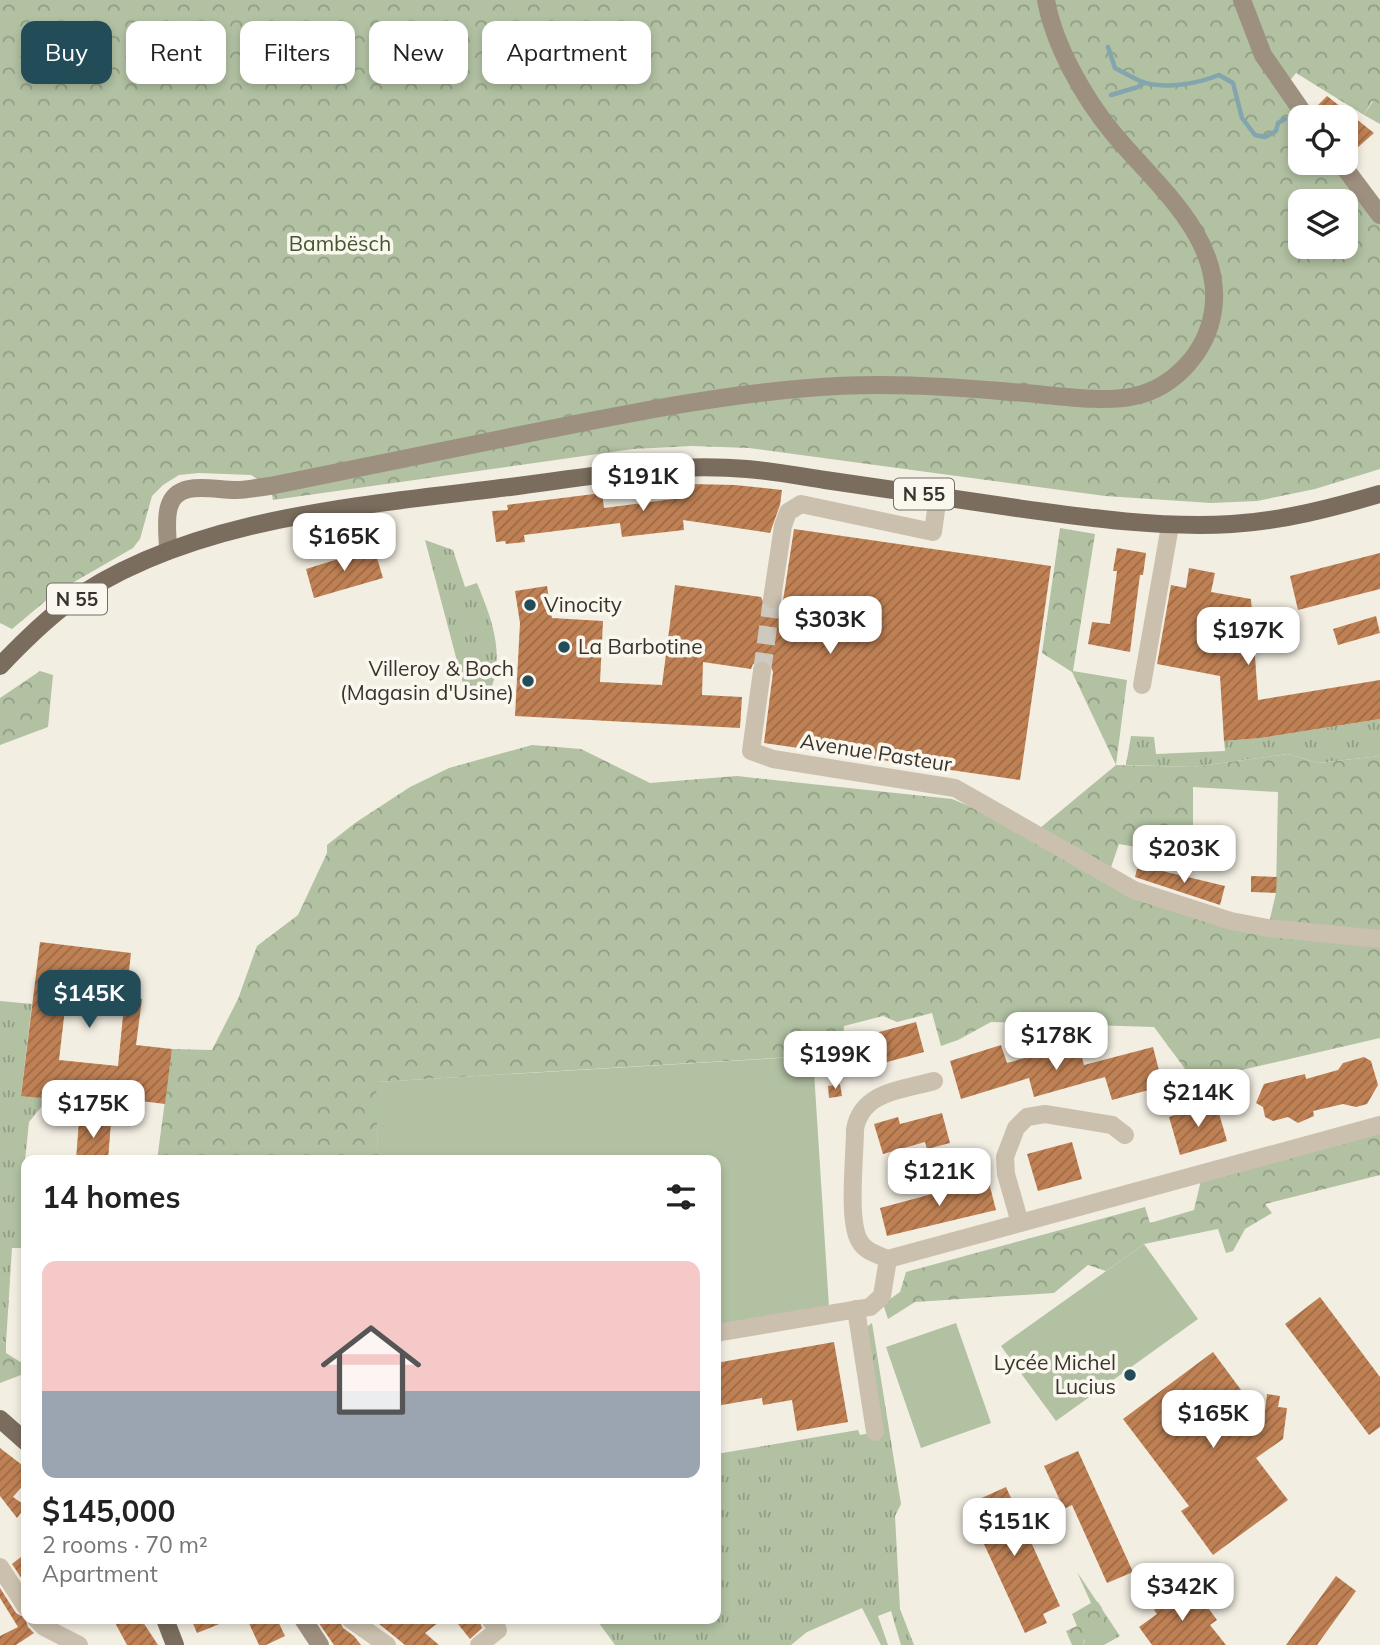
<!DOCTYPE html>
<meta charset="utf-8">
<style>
:root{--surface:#fff;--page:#f2f2f2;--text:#222;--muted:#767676;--line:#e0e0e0;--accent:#234c59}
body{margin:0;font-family:Mulish,sans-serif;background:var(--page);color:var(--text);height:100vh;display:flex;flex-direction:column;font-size:26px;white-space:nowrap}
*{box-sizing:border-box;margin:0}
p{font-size:23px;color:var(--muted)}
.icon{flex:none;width:38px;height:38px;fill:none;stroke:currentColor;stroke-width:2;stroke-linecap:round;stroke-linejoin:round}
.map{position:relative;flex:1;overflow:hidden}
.side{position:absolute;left:21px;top:1155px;width:700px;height:469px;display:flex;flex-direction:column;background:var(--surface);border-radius:14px;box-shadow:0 4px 10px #0003}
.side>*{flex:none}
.banner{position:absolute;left:21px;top:21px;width:700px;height:63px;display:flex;gap:14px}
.tools{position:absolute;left:1288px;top:105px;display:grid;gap:14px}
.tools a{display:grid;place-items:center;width:70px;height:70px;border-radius:14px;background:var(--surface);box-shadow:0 4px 10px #0003;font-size:35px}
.price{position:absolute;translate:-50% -60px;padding:0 16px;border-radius:14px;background:#fff;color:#222;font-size:23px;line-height:46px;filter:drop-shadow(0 2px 4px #0008)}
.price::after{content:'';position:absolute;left:50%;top:42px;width:21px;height:16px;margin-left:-10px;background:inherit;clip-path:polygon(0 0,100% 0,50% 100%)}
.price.on{background:var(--accent);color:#fff}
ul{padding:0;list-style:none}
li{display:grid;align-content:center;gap:14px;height:371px;padding:0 21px}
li+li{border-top:2px solid var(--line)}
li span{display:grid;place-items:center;height:217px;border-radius:14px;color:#555}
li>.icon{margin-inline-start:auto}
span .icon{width:126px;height:126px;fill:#fffc;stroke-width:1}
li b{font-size:30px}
h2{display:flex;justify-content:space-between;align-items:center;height:84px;padding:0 21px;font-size:30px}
.pill{padding:0 24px;border-radius:14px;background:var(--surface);box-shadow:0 4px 10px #0003;font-size:24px;line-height:63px}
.pill.on{background:var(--accent);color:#fff}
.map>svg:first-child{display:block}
</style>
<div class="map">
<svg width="1380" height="1645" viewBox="0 0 1380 1645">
<defs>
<pattern id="grass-tufts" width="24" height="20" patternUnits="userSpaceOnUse" patternTransform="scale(1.75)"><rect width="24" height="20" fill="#b1c1a2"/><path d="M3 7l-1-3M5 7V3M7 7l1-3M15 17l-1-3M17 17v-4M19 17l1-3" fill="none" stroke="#919d84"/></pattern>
<pattern id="forest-crowns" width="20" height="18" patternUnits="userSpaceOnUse" patternTransform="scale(1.75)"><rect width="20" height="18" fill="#b1c1a2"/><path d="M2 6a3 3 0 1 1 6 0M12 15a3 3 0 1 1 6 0" fill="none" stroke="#919d84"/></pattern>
<pattern id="building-hatch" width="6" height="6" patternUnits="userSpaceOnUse" patternTransform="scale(1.75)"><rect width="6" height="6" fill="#bf8154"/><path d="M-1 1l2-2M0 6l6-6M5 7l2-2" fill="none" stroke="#9c6a46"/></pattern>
</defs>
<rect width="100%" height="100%" fill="#f3eee2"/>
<!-- grass -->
<g fill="url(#grass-tufts)">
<polygon points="1373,101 1380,104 1380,124 1364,115"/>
<path d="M 425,540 L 453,550 L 465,587 L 477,583 C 493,622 508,661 485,702 L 471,700 L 466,695 Z"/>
<polygon points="1380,719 1380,756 1318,763 1288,754 1192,767 1126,765 1131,736 1154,737 1156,754 1225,751 1224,741 1261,738"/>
<polygon points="0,1001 32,1004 21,1095 48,1099 29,1122 23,1179 26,1183 26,1248 12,1248 6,1343 0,1341"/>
<polygon points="872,1323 901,1504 895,1516 900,1609 914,1645 901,1645 891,1611 878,1616 888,1645 881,1645 862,1608 807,1632 791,1645 615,1645 596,1619 716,1619 716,1454 858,1430 860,1435 875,1432 859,1333"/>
<polygon points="1077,1572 1120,1636 1104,1645 1083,1645 1098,1603 1091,1603"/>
</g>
<!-- forest -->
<g fill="url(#forest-crowns)" fill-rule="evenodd">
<path d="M 0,0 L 1380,0 L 1380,104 L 1372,101 L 1364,115 L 1296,73 L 1284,88 L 1300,117 L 1300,163 L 1341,163 L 1380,215 L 1380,469 L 1315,489 L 1257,501 L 1211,503 L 1105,496 L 749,448 L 692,446 L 633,449 L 273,500 L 270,486 L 251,475 L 199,473 L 179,475 L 163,485 L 152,496 L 140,539 L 133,548 L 55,593 L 12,629 L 0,623 ZM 1300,201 L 1346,201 L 1346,247 L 1300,247 Z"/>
<path d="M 1060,528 L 1095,534 L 1073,671 L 1127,680 L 1116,765 L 1192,767 L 1288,754 L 1318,763 L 1380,756 L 1380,1038 L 1194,1081 L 1154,1027 L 991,1022 L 958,1040 L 941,1046 L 932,1013 L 897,1022 L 883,1016 L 844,1026 L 842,1054 L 377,1082 L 378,1160 L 157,1160 L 172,1049 L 212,1050 L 238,999 L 257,946 L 298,915 L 327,853 L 327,845 L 355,823 L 410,787 L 449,768 L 532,745 L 581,749 L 650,783 L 737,776 L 952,799 L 1034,833 L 1116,765 L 1072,672 L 1042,653 ZM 1193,787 L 1278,792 L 1276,893 L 1268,927 L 1108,876 L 1119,844 L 1193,857 Z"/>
<polygon points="40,671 53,675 48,727 0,745 0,698"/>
<polygon points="1380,1132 1380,1175 1265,1204 1272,1213 1245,1229 1233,1251 1226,1253 1218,1229 1144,1244 1106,1271 1088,1265 1054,1293 915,1302 888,1319 883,1304 900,1292 906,1272 1145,1207 1150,1223 1194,1210 1201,1180"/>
<polygon points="0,1341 6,1343 6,1353 22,1363 21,1375 0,1383"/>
<polygon points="1098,1602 1102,1608 1105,1627 1084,1640 1083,1645 1072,1645 1066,1631 1077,1626 1072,1614 1091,1603"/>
</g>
<!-- garden -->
<g fill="#b1c1a2">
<polygon points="813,1056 829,1307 716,1327 716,1160 378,1160 376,1082"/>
<polygon points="1144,1244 1198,1319 1056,1421 1001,1346"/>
<polygon points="956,1323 991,1423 921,1448 886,1347"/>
</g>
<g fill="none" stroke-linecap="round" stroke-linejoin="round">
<!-- stream -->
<g stroke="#82a5ae" stroke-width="4.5">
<path d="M 1108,47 L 1115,68 C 1123,72 1131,77 1140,81 C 1163,90 1197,84 1219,75 L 1233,83 L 1242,118 L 1255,135 L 1265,137 L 1276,131 L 1278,123 L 1285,119"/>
<polyline points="1111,95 1138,87 1143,82"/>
</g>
</g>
<!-- building -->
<g fill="url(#building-hatch)" fill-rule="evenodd">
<polygon points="1327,96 1374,133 1356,149 1346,139 1346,117 1325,117 1316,107"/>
<polygon points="691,484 735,485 782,490 780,505 770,533 683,520 684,530 622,537 620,523 524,535 525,542 506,544 505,541 496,542 492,511 508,510 507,505 602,493 604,508 689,497"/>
<polygon points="794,529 1051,566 1020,780 764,743 773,672 769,662 763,660 753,664 751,669 703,662 702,695 742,697 740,728 515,716 520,623 515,591 547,586 552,618 603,621 600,682 662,685 675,585 761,597 766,608 777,609 783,601"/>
<polygon points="374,548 383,578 314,598 306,569"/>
<polygon points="1117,548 1146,553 1143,575 1140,575 1130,652 1088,644 1092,622 1110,624 1117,571 1113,571"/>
<polygon points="1380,553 1380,589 1298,610 1290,576"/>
<polygon points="1189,568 1215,573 1211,592 1251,599 1258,700 1380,680 1380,719 1261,738 1224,741 1220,676 1157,664 1171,585 1186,588"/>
<polygon points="1376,616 1380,633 1338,645 1333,629"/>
<polygon points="1150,868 1225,886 1220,905 1135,877 1137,869"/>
<polygon points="1251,876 1277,877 1276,893 1251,892"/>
<path d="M 40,942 L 131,953 L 126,998 L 142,999 L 136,1045 L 172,1049 L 165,1104 L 53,1090 L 52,1099 L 21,1096 ZM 66,1000 L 124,1006 L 118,1066 L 59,1060 Z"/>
<polygon points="916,1022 924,1052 865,1068 857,1038"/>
<polygon points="1078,1043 1084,1065 1153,1047 1163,1086 1112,1100 1105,1077 1034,1097 1029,1078 961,1099 950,1061 1001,1045 1007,1063"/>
<polygon points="1364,1057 1371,1061 1378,1085 1367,1104 1356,1107 1343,1104 1313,1111 1314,1116 1298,1123 1288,1117 1273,1121 1265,1117 1263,1107 1256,1103 1264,1084 1305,1074 1306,1079 1338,1070 1343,1063"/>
<polygon points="840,1084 842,1096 829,1098 828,1086"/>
<polygon points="1216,1103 1227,1141 1180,1155 1169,1117"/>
<polygon points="942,1113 950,1143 927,1149 925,1142 883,1154 874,1124 898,1117 900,1124"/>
<polygon points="79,1120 111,1122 108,1160 76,1160"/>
<polygon points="1072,1142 1082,1179 1038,1191 1027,1154"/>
<polygon points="988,1179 996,1210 887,1236 880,1208"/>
<polygon points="1320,1297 1380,1377 1380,1427 1369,1435 1285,1324"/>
<polygon points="834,1342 848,1422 797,1431 792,1400 763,1405 762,1398 716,1406 716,1363"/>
<polygon points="1213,1352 1264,1421 1267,1394 1280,1396 1278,1407 1287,1408 1283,1439 1256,1458 1288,1500 1213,1555 1181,1511 1189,1506 1123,1419"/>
<polygon points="0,1448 26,1468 26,1482 13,1497 26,1506 17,1518 0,1496"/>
<polygon points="1078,1451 1133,1572 1107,1583 1072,1505 1064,1509 1044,1466"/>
<polygon points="1006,1487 1060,1606 1043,1614 1047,1623 1025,1633 966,1505"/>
<polygon points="26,1553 26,1585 12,1564"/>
<polygon points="1336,1576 1356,1591 1317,1645 1286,1645"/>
<polygon points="1193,1587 1217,1620 1210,1625 1226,1645 1152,1645 1139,1627 1157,1614 1154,1610 1170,1598 1172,1602"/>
<polygon points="0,1588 16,1613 25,1618 28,1627 34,1633 16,1645 0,1645 0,1636 18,1627 0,1598"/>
<polygon points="113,1619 141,1619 158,1645 127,1645"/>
<polygon points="191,1619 232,1619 197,1633"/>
<polygon points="247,1619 277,1619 285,1636 266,1645 259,1645"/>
<polygon points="316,1619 339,1619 343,1628 354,1636 361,1645 334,1645"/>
<polygon points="373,1619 443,1619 425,1633 439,1645 405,1645"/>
<polygon points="454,1619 479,1619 482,1628 470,1639"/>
</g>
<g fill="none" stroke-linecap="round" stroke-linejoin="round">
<!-- street-tunnel -->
<polyline stroke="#cec9be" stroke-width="18" stroke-dasharray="18 9" stroke-linecap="butt" points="762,671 772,599"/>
<!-- street -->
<g stroke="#cbc0ae" stroke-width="18">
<polyline points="772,599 783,526 788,512 801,504 933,532 938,496"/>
<polyline points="762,671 751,751 773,759 955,788 1134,890 1231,921 1268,928 1380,939"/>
<polyline points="1142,685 1170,526"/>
<path d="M 934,1081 C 902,1090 862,1091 855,1129 C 855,1155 848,1216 858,1238 C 863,1251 876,1254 888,1259 L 1380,1125"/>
<polyline points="1020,1223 1006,1174 1005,1157 1016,1128 1027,1117 1045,1114 1112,1125 1125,1135"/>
<polyline points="856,1309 875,1432"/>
<polyline points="716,1333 870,1307 882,1296 888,1259"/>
<polyline points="0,1567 26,1607"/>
<polyline points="36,1619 44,1627 79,1645"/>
<polyline points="350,1619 387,1645"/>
<polyline points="479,1645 498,1630 490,1619"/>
</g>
<!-- secondary -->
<g stroke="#9e907f" stroke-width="18">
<polyline points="1242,0 1263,55 1306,117"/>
<polyline points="1341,163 1380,215"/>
<path d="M 168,551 C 168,537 165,520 169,507 C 177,478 216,491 237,490 C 248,490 259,487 270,486 C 362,467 453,449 545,430 C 632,413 719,395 808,388 C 876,382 944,386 1012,392 C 1048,394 1101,404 1135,396 C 1175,387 1207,351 1213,311 C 1224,238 1155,184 1113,133 C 1084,98 1054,45 1046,0"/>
<polyline points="303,1619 320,1645"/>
</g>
<!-- primary -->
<g stroke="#7a6d5e" stroke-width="18">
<path d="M 0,666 C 20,645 40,625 63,607 C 183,517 366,505 510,487 C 588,477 668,462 747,469 C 773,471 799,476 825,480 C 889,489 953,499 1017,508 C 1089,518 1160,528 1232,524 C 1282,521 1332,508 1380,494"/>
<polyline points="0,1419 26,1442"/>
<polyline points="165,1619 175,1645"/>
</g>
</g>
<!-- markers -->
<g fill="#234c59" stroke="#faf7ef" stroke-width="2.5">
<circle cx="530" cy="605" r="7"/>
<circle cx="564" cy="647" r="7"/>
<circle cx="528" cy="681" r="7"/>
<circle cx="1130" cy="1375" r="7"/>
</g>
<g text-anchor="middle" stroke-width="7" stroke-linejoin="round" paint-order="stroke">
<!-- shield labels -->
<g fill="#faf7ef" stroke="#746e66" stroke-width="2">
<rect x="894" y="478.5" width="60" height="31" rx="5"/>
<rect x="47" y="583.5" width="60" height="31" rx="5"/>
</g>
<g font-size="19" font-weight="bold" fill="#3a332c">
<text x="924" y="501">N 55</text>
<text x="77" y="606">N 55</text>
</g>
<!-- park labels -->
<g font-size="21" fill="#425731" stroke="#faf7ef">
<text x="340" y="251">Bambësch</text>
</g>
<!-- poi labels -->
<g font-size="21" fill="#3a332c" stroke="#faf7ef" text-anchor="start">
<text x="544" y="612">Vinocity</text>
<text x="578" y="654">La Barbotine</text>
<text x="514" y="676" text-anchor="end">Villeroy &amp; Boch<tspan x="514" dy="24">(Magasin d'Usine)</tspan></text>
<text x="1116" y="1370" text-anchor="end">Lycée Michel<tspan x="1116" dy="24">Lucius</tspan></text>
</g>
<!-- street labels -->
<g font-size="21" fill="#3a332c" stroke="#faf7ef">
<text transform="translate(876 753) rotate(9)" y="7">Avenue Pasteur</text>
</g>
</g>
</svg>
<div class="tools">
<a><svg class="icon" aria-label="locate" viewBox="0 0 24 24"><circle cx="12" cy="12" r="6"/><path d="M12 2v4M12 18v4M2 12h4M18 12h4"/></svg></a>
<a><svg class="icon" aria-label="layers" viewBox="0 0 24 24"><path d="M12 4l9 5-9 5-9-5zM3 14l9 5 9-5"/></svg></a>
</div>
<b class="price" style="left:643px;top:513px">$191K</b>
<b class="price" style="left:344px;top:573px">$165K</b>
<b class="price" style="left:830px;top:656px">$303K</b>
<b class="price" style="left:1248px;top:667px">$197K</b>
<b class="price" style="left:1184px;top:885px">$203K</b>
<b class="price on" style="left:89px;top:1030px">$145K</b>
<b class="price" style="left:1056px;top:1072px">$178K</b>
<b class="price" style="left:835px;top:1091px">$199K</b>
<b class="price" style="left:1198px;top:1129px">$214K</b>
<b class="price" style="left:93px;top:1140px">$175K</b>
<b class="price" style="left:939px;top:1208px">$121K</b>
<b class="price" style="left:1213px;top:1450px">$165K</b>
<b class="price" style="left:1014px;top:1558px">$151K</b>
<b class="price" style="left:1182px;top:1623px">$342K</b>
<div class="banner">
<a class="pill on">Buy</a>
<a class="pill">Rent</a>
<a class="pill">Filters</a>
<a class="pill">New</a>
<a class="pill">Apartment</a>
</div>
<section class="side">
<h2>14 homes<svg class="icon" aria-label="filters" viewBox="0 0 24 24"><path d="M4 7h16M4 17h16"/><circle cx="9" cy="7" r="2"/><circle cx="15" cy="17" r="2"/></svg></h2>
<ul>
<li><span style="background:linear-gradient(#f6c9c9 60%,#9aa5b1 0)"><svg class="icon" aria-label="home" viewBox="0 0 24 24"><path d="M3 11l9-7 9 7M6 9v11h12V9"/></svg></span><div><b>$145,000</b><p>2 rooms · 70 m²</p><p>Apartment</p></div></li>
</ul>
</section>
</div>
